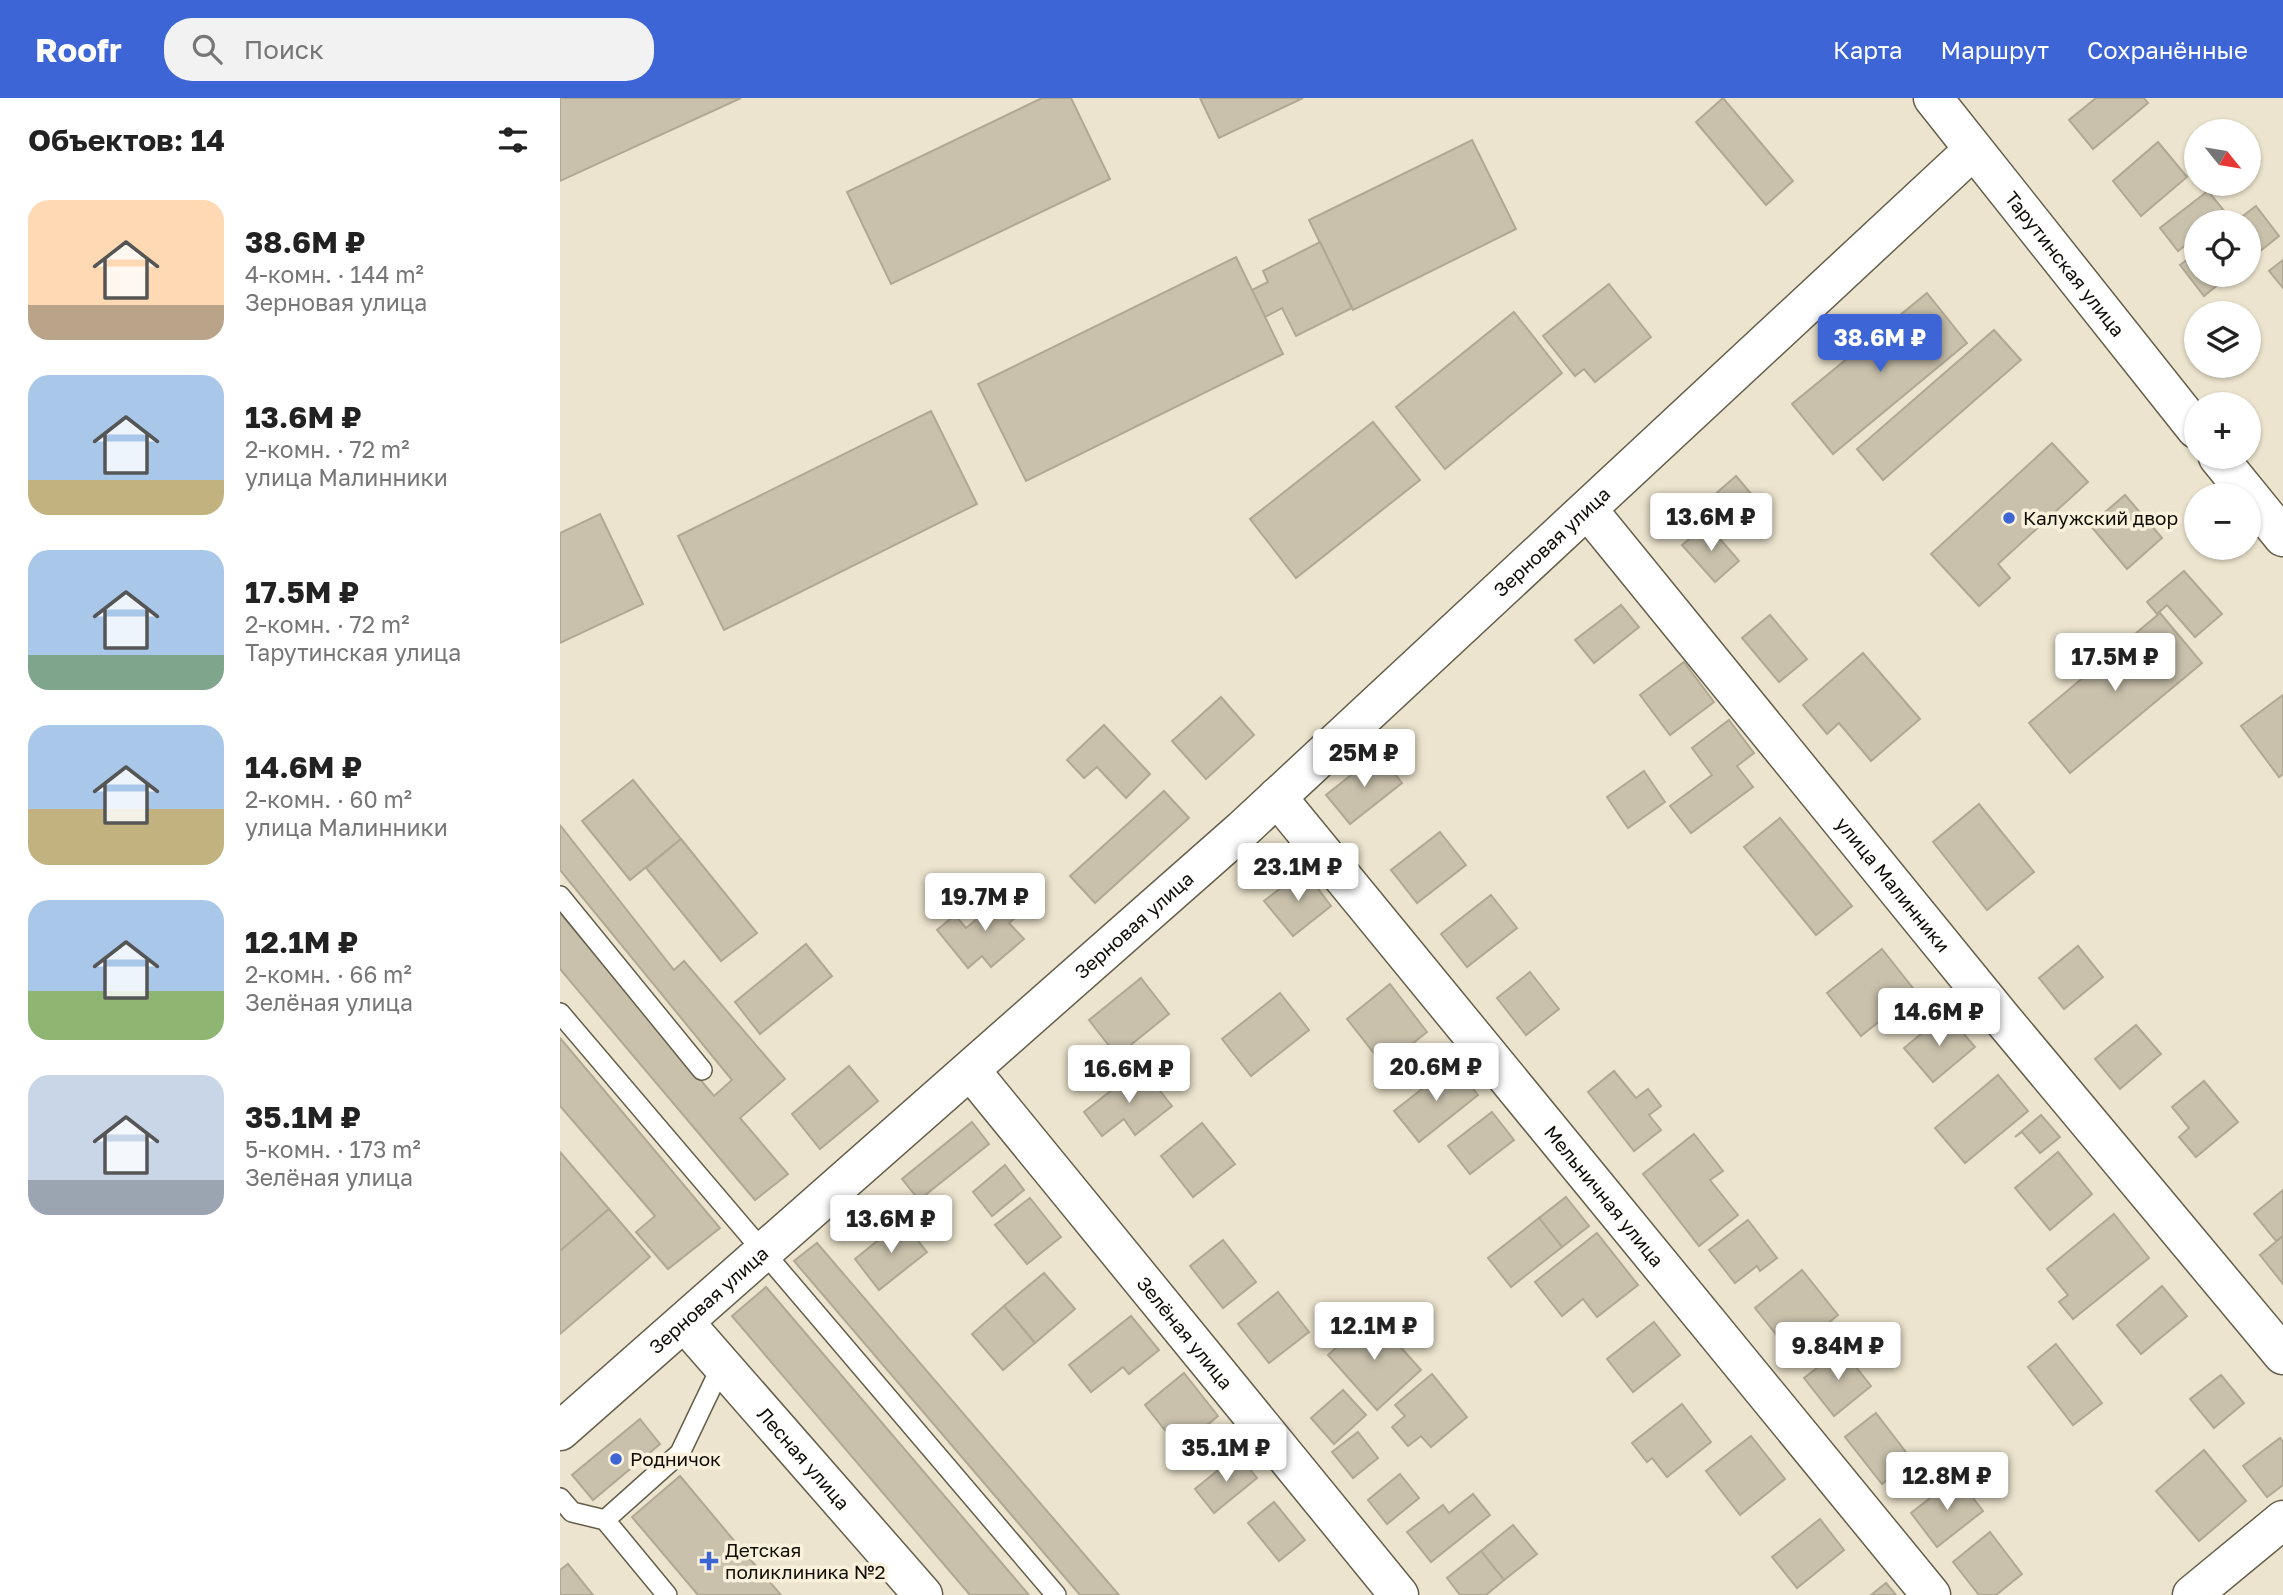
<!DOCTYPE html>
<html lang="ru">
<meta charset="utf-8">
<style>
:root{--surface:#fff;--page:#f2f2f2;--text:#222;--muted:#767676;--accent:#3d65d6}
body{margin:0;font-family:"Golos Text",sans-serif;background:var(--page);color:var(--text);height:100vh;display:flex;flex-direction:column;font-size:26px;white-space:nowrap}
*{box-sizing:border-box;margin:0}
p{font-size:23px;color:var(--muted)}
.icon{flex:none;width:38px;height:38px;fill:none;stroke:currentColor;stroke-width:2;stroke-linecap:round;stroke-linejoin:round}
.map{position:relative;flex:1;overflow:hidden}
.sheet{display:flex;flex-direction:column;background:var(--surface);width:560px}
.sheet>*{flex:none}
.needle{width:46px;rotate:120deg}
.controls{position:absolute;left:1624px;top:21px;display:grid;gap:14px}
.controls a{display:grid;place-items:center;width:77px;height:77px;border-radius:50%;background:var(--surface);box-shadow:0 2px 5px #0004;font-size:35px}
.price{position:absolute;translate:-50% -60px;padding:0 16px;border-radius:7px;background:#fff;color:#222;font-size:23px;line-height:46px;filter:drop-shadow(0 2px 4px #0008)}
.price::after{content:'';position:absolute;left:50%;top:42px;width:21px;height:16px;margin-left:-10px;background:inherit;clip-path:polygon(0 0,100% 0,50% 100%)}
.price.active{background:var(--accent);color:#fff}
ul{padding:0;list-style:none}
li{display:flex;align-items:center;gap:21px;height:175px;padding:0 28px}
li span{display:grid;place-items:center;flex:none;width:196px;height:140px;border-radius:21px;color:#555}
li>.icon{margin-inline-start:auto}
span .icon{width:84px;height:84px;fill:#fffc;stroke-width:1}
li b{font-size:30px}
h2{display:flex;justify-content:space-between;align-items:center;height:84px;padding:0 28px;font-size:30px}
header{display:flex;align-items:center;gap:42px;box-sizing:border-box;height:98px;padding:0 35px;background:var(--accent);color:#fff}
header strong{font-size:33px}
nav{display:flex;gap:38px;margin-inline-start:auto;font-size:24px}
.search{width:490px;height:63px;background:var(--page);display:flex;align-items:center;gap:18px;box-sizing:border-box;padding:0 24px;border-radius:28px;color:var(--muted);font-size:26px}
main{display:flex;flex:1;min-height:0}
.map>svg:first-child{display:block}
</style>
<header>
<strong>Roofr</strong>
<div class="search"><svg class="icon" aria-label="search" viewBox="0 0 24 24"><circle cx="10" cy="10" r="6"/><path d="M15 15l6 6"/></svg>Поиск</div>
<nav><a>Карта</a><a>Маршрут</a><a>Сохранённые</a></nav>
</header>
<main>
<section class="sheet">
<h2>Объектов: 14<svg class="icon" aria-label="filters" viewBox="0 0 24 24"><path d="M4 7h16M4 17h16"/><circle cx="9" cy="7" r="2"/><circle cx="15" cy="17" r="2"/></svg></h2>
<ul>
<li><span style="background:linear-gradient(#ffd9b3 75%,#b9a48a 0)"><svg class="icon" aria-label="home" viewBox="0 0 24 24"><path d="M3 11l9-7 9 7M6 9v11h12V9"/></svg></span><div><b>38.6M ₽</b><p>4-комн. · 144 m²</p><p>Зерновая улица</p></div></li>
<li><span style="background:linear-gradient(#a9c7e8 75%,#c2b280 0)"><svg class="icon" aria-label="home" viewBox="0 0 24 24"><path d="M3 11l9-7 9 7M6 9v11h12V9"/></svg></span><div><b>13.6M ₽</b><p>2-комн. · 72 m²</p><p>улица Малинники</p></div></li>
<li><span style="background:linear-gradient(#a9c7e8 75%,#7fa58c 0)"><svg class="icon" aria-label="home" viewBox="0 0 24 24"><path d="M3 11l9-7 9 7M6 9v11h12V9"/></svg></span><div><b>17.5M ₽</b><p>2-комн. · 72 m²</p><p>Тарутинская улица</p></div></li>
<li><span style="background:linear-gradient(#a9c7e8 60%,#c2b280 0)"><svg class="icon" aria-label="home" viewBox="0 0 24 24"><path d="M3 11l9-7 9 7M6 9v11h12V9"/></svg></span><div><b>14.6M ₽</b><p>2-комн. · 60 m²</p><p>улица Малинники</p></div></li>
<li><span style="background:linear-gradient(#a9c7e8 65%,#8fb573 0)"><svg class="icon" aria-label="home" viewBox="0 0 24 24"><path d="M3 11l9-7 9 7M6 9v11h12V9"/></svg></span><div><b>12.1M ₽</b><p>2-комн. · 66 m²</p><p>Зелёная улица</p></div></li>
<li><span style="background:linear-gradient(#c9d6e8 75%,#9aa5b1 0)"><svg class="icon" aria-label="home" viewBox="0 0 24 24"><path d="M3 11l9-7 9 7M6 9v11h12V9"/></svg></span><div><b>35.1M ₽</b><p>5-комн. · 173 m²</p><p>Зелёная улица</p></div></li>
</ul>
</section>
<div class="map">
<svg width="1723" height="1497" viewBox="0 0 1723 1497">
<rect width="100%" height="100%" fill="#ece4ce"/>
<!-- building -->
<g fill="#c9c1ac" stroke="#b0a893" stroke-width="2">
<polygon points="0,0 181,0 0,83"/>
<polygon points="482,0 511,0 550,81 331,186 287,94"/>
<polygon points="640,0 743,0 659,40"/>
<polygon points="1163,0 1233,83 1206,107 1136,24"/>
<polygon points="1536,0 1584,0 1588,5 1533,51 1509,22"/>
<polygon points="912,42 956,131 793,212 749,122"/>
<polygon points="1598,44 1627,79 1581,118 1553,83"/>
<polygon points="1648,93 1666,115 1654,124 1636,124 1636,139 1618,153 1600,130"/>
<polygon points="1696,108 1719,138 1689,162 1689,124 1675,124"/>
<polygon points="760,144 792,210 736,238 722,210 705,219 692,192 708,184 703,173"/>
<polygon points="1636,155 1636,177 1670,177 1644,198 1620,167"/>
<polygon points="676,159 723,256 466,383 418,286"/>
<polygon points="1723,162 1723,190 1709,173"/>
<polygon points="1049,186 1091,239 1035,284 1024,271 1015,278 983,238"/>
<polygon points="1367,195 1407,245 1273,356 1232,306"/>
<polygon points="954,214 1002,275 885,371 836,309"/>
<polygon points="1434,232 1461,262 1323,382 1297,351"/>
<polygon points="371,313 417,406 164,532 118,438"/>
<polygon points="813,324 860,382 736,480 690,421"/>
<polygon points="1492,345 1528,384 1438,466 1450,480 1419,508 1371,456"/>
<polygon points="1176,378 1198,404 1160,438 1137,412"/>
<polygon points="1565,397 1602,440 1567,471 1530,427"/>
<polygon points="40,416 83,506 0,545 0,435"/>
<polygon points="1147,426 1179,463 1155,484 1122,447"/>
<polygon points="1624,473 1662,516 1635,539 1607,507 1597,516 1587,504"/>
<polygon points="1061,507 1079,529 1034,565 1015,542"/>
<polygon points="1600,515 1642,565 1510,675 1469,625"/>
<polygon points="1210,517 1247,561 1219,584 1182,540"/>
<polygon points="1303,555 1360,621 1311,663 1279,625 1267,636 1243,607"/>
<polygon points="1124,564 1154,604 1110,637 1080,597"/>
<polygon points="1723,597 1723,676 1719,679 1681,628"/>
<polygon points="661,599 694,637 646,681 612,643"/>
<polygon points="1169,622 1194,655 1177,668 1193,689 1131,735 1110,708 1152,677 1132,650"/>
<polygon points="544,627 590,676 566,700 537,669 524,680 507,662"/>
<polygon points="819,655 842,685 790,726 766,697"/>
<polygon points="1084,673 1105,704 1068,730 1047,699"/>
<polygon points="73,682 121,741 70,782 22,723"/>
<polygon points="604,693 629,720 535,805 510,778"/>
<polygon points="1419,706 1474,774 1427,812 1373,744"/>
<polygon points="1220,720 1292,808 1256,837 1184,749"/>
<polygon points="0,727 114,872 124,863 225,981 180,1020 228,1076 195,1102 0,871 0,815 154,998 172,982 0,772"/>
<polygon points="880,734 906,767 857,805 831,772"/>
<polygon points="121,741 197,835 161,863 86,770"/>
<polygon points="744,772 771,808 733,838 704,803"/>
<polygon points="449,794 464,812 449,825 464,841 431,869 422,858 408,870 377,832 395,817 406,830"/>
<polygon points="931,797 957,830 907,869 881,836"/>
<polygon points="246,846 272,878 200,936 175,904"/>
<polygon points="1518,848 1543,879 1504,911 1479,880"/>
<polygon points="1322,851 1356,894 1301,938 1267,895"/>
<polygon points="970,874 999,911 966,937 937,900"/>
<polygon points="581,880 609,916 557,958 529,922"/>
<polygon points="830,886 867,934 824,968 787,921"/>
<polygon points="720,895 749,932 691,978 662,941"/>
<polygon points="1386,915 1415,949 1373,984 1344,950"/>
<polygon points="1576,927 1601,956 1560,991 1535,961"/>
<polygon points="0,940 160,1130 108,1171 76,1134 95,1118 0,1008"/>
<polygon points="894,966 918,997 859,1044 834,1013"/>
<polygon points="289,968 318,1003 260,1051 232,1016"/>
<polygon points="581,969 612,1008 575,1037 564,1021 542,1038 524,1014"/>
<polygon points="1054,973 1076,1000 1088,991 1101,1008 1089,1017 1101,1032 1074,1053 1028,994"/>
<polygon points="1438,977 1468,1013 1405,1065 1375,1030"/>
<polygon points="1644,983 1678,1024 1636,1059 1619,1039 1629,1030 1612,1009"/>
<polygon points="932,1014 954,1042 910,1076 888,1048"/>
<polygon points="1481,1017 1500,1039 1480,1055 1462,1034 1455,1039"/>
<polygon points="412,1024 429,1046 359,1102 342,1081"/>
<polygon points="642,1025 675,1066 633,1099 601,1058"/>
<polygon points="1134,1036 1163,1073 1150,1082 1178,1117 1139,1148 1083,1076"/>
<polygon points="0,1054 49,1111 0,1153"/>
<polygon points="1498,1054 1532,1096 1490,1132 1455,1090"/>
<polygon points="445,1067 464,1092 432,1118 413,1094"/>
<polygon points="1723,1092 1723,1138 1716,1143 1694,1116"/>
<polygon points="1006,1099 1029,1128 1002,1149 979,1120"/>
<polygon points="470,1100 501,1139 467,1166 435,1127"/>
<polygon points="49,1111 90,1159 0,1236 0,1153"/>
<polygon points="1554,1116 1589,1160 1513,1221 1499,1204 1508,1197 1487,1171"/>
<polygon points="979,1120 1002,1149 951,1189 928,1160"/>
<polygon points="1188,1122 1217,1160 1200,1173 1197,1168 1175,1185 1149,1152"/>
<polygon points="342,1123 367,1154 319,1192 295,1161"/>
<polygon points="1037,1135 1078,1187 1037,1219 1023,1201 1002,1218 975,1184"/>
<polygon points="1723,1138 1723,1186 1700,1157"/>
<polygon points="663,1142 696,1184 663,1210 630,1168"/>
<polygon points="257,1145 559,1497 520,1497 234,1163"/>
<polygon points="1242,1172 1278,1217 1231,1255 1195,1210"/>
<polygon points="484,1175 515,1211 475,1245 444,1208"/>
<polygon points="1602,1188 1627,1218 1581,1256 1557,1227"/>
<polygon points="206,1189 469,1497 410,1497 172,1218"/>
<polygon points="718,1194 749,1234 709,1265 678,1226"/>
<polygon points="444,1208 475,1245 443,1272 412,1236"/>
<polygon points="812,1217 861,1272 817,1312 768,1257"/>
<polygon points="571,1218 599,1252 569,1276 563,1269 531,1294 509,1267"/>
<polygon points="1094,1224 1120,1257 1073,1294 1047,1261"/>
<polygon points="1496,1246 1542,1305 1513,1327 1468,1269"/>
<polygon points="1282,1251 1311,1288 1274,1318 1244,1280"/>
<polygon points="624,1275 658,1318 619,1350 585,1307"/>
<polygon points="872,1276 907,1319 871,1349 861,1338 848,1348 832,1329 845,1318 835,1307"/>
<polygon points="1661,1277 1684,1305 1654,1330 1630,1301"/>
<polygon points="783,1292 806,1317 774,1346 751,1320"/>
<polygon points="1122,1306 1151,1344 1107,1379 1092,1360 1087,1364 1072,1345"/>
<polygon points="1316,1315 1352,1362 1322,1386 1285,1339"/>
<polygon points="80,1321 100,1346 33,1402 12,1377"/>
<polygon points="798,1334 818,1360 793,1380 772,1354"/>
<polygon points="1191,1338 1225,1381 1180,1417 1146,1373"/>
<polygon points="1720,1340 1723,1344 1723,1387 1707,1399 1683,1368"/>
<polygon points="1644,1352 1686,1403 1639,1443 1596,1393"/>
<polygon points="678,1356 697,1380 654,1415 635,1391"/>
<polygon points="840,1376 859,1400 827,1426 808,1402"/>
<polygon points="120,1378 176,1445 221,1497 138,1497 72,1419"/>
<polygon points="1397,1379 1423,1413 1377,1449 1351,1415"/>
<polygon points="913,1396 930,1417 871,1464 847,1434 883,1407 889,1415"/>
<polygon points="714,1404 745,1442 719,1463 688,1425"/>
<polygon points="1260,1421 1284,1452 1237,1490 1212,1459"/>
<polygon points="953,1427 977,1456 944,1482 921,1453"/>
<polygon points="1430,1434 1462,1476 1436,1497 1419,1497 1393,1464"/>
<polygon points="921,1453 944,1482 926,1497 900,1497 887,1480"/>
<polygon points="8,1466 33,1497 0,1497 0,1472"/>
<polygon points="1326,1485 1336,1497 1311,1497"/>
</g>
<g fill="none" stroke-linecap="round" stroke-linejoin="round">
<defs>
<g id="lane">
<polyline points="0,798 142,972"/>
<polyline points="0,915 496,1497"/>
<polyline points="0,1400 12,1414 45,1422 107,1497"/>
<polyline points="45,1422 120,1355 163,1265"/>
</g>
<g id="street">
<path id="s1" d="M 1028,412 L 1440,918 L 1723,1257"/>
<path id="s2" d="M 717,699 L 1371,1497"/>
<path id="s3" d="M 411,973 L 839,1497"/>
<path id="s4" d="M 125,1225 L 363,1497"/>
<polyline points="1632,1497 1723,1422"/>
</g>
<g id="primary">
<path id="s5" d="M 1373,0 L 1636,331"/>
<polyline points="1658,359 1723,439"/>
<path id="s6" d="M 0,1333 L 683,731 L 1412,53"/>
</g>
</defs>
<!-- lane casing -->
<use href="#lane" stroke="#655e4b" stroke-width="22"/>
<!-- street casing -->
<use href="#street" stroke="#655e4b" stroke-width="41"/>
<!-- primary casing -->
<use href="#primary" stroke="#655e4b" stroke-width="41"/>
<!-- lane -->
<use href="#lane" stroke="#fff" stroke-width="19"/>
<!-- street -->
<use href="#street" stroke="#fff" stroke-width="38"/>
<!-- primary -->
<use href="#primary" stroke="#fff" stroke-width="38"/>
</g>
<!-- markers -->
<g fill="#3d65d6" stroke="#f9f1db" stroke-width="2.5">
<circle cx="1449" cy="420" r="7"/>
<circle cx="56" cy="1361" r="7"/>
<path d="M145.5 1452.5h7v7h7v7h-7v7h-7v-7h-7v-7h7z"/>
</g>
<g text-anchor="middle" stroke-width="7" stroke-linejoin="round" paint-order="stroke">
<!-- street labels -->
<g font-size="19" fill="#0f0d06" stroke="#f9f1db">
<text dy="7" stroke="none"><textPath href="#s5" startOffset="212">Тарутинская улица</textPath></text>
<text dy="7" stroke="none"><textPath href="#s6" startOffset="1332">Зерновая улица</textPath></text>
<text dy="7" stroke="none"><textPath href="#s1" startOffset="483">улица Малинники</textPath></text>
<text dy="7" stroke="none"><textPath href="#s6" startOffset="765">Зерновая улица</textPath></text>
<text dy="7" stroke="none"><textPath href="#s2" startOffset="516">Мельничная улица</textPath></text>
<text dy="7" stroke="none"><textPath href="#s6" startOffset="198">Зерновая улица</textPath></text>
<text dy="7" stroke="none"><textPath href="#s3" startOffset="338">Зелёная улица</textPath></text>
<text dy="7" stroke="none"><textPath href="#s4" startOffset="180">Лесная улица</textPath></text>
</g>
<!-- poi labels -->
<g font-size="19" fill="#0f0d06" stroke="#f9f1db" text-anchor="start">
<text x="1463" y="427">Калужский двор</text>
<text x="70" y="1368">Родничок</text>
<text x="165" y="1459">Детская<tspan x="165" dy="22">поликлиника №2</tspan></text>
</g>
</g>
</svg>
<div class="controls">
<a><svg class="needle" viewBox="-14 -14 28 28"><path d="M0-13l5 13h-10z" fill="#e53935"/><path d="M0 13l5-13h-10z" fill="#767676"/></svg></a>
<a><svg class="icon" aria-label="locate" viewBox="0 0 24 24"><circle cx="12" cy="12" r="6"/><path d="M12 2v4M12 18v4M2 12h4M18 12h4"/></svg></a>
<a><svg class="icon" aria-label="layers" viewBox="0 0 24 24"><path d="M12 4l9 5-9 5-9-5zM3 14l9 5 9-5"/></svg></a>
<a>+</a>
<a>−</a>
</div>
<b class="price active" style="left:1320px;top:276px">38.6M ₽</b>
<b class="price" style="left:1151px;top:455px">13.6M ₽</b>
<b class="price" style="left:1555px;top:595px">17.5M ₽</b>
<b class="price" style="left:804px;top:691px">25M ₽</b>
<b class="price" style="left:738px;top:805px">23.1M ₽</b>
<b class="price" style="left:425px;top:835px">19.7M ₽</b>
<b class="price" style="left:1379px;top:950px">14.6M ₽</b>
<b class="price" style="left:876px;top:1005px">20.6M ₽</b>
<b class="price" style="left:569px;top:1007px">16.6M ₽</b>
<b class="price" style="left:331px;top:1157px">13.6M ₽</b>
<b class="price" style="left:814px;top:1264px">12.1M ₽</b>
<b class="price" style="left:1278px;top:1284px">9.84M ₽</b>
<b class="price" style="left:666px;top:1386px">35.1M ₽</b>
<b class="price" style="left:1387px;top:1414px">12.8M ₽</b>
</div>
</main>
